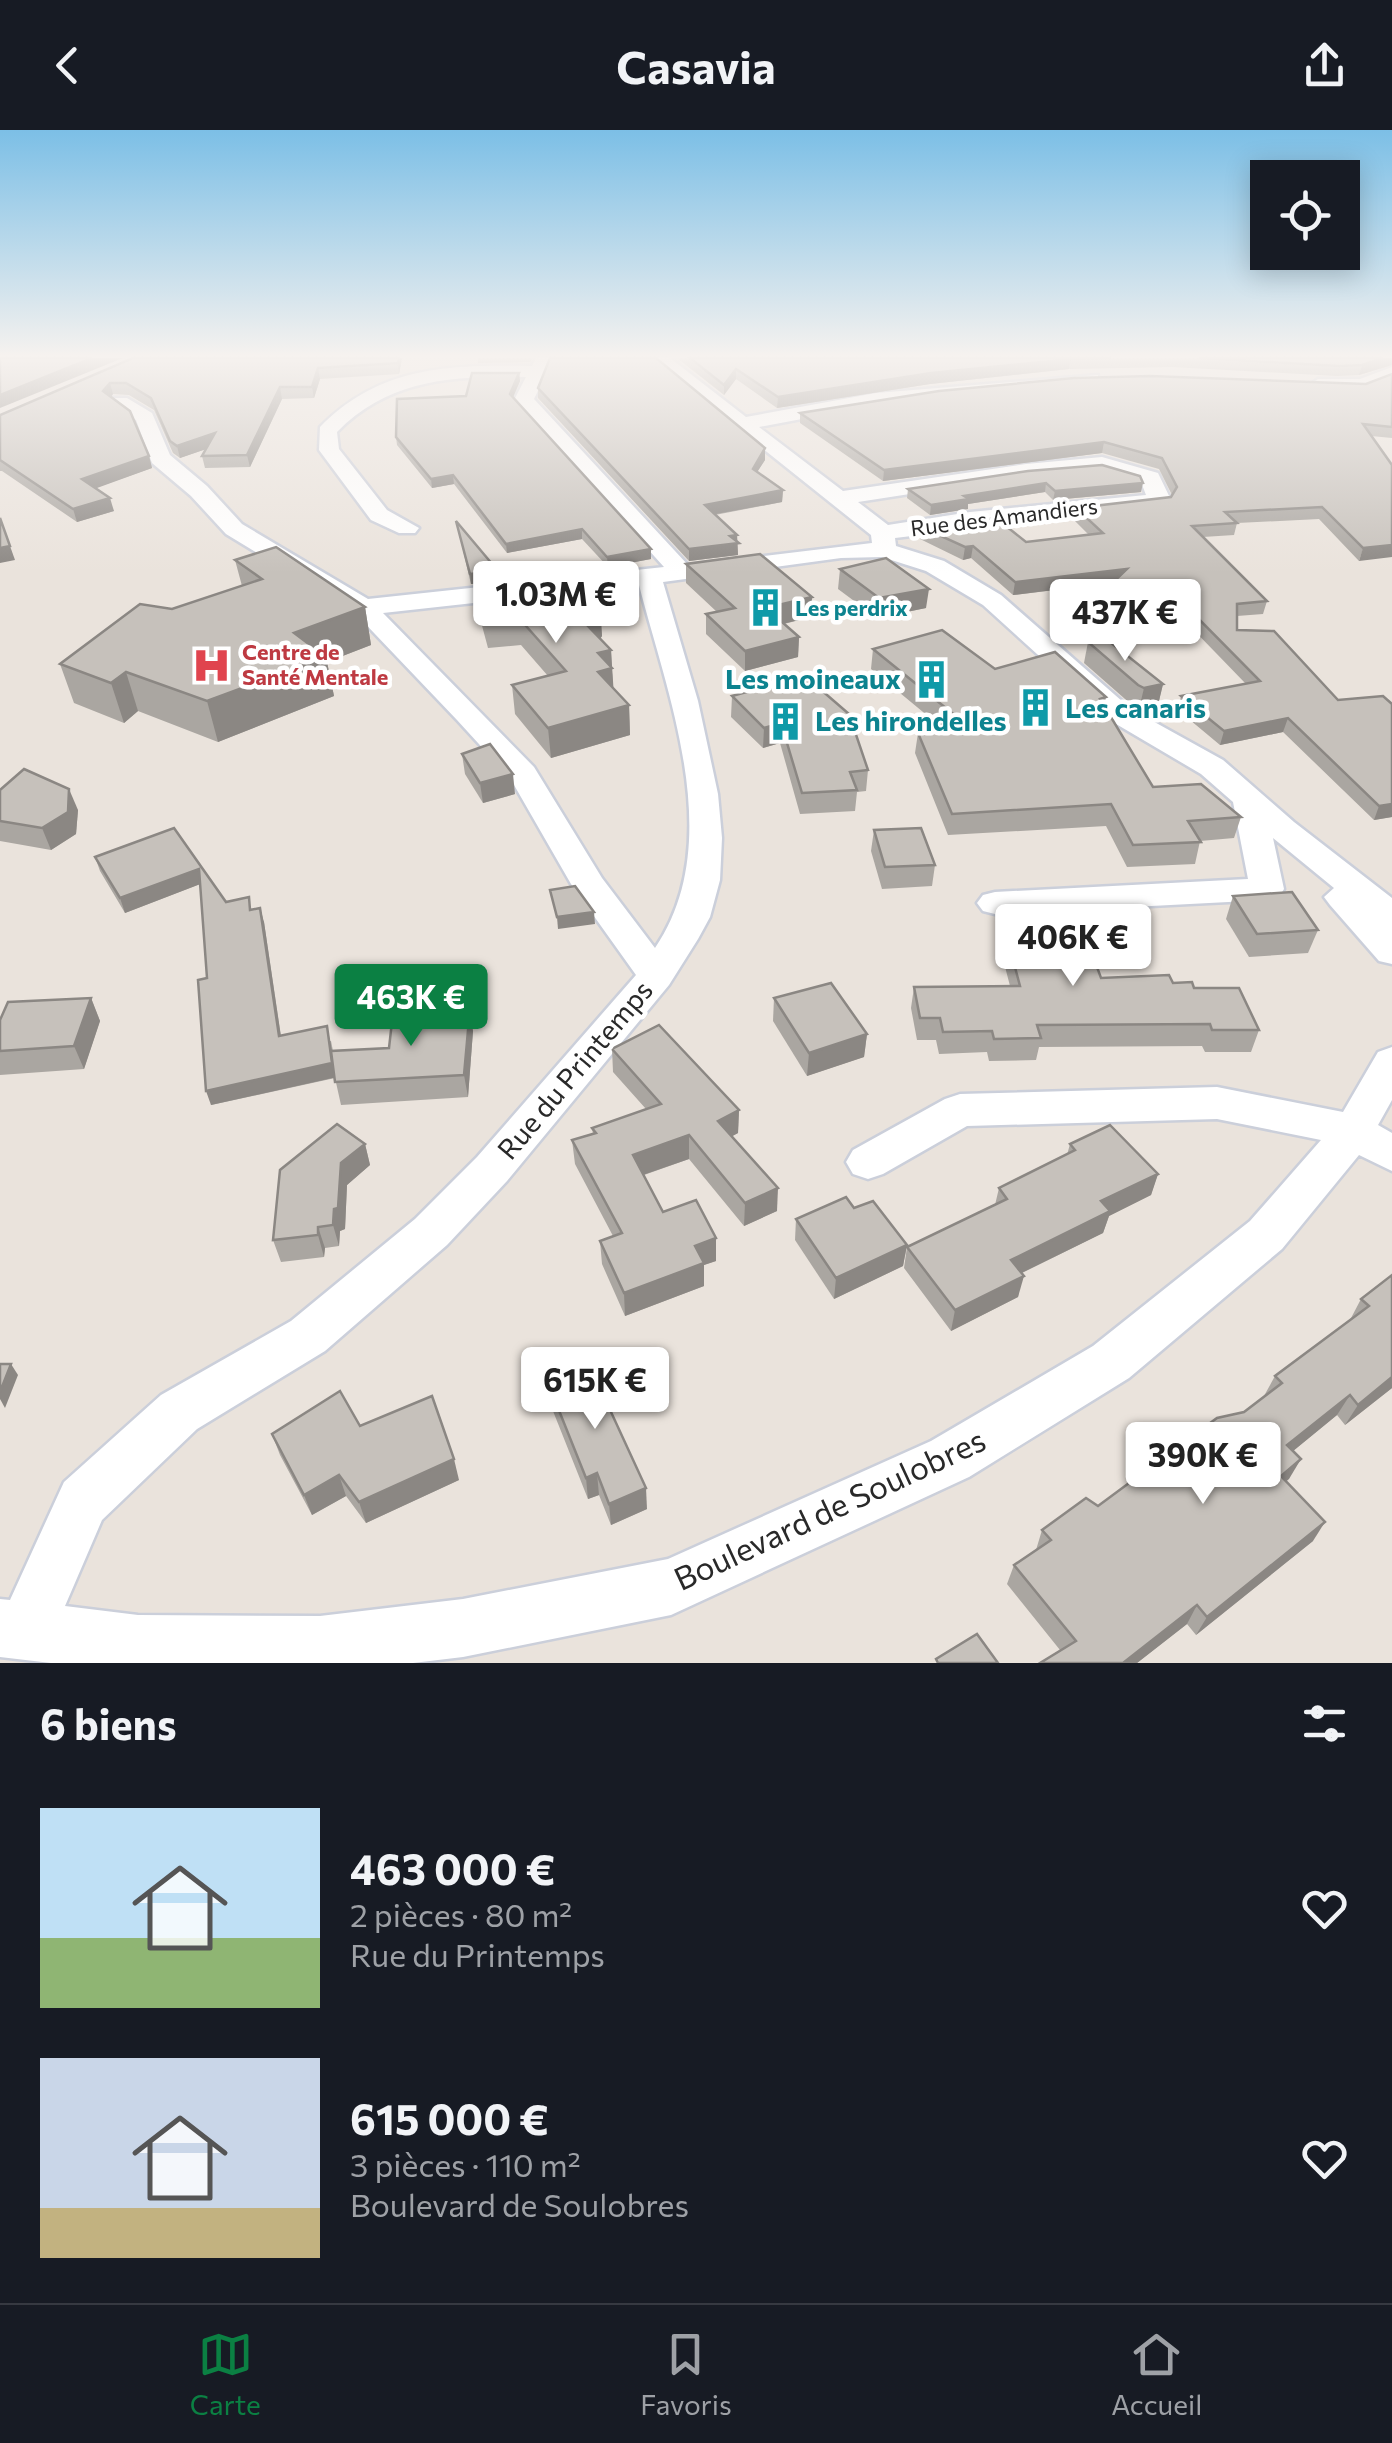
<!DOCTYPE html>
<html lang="fr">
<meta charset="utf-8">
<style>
:root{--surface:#171b24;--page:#20242c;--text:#f1f3f6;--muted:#9ea1a6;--line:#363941;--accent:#0b8043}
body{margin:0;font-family:Commissioner,sans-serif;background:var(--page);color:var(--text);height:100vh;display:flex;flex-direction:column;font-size:38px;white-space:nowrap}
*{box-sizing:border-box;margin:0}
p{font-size:32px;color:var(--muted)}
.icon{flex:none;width:55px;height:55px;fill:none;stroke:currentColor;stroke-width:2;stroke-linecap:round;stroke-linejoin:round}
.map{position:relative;height:1533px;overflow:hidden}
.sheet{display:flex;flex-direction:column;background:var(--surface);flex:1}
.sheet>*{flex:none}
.buttons{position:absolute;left:1250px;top:30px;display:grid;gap:20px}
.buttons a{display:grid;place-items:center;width:110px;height:110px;border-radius:0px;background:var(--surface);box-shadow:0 5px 25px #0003;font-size:50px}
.price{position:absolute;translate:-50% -85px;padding:0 22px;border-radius:10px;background:#fff;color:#222;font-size:32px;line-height:65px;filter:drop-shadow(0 2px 5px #0008)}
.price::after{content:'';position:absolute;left:50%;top:60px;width:30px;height:22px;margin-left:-15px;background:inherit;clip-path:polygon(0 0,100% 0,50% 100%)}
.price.selected{background:var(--accent);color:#fff}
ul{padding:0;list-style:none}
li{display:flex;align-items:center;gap:30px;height:250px;padding:0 40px}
li span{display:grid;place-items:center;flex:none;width:280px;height:200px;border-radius:0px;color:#555}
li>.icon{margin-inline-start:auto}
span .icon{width:120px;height:120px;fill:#fffc;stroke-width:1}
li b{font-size:42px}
h2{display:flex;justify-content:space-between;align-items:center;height:120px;padding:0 40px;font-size:42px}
header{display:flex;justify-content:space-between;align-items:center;height:130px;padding:0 40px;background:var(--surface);font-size:45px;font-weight:700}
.dock{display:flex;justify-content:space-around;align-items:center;height:140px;border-top:2px solid var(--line);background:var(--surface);font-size:28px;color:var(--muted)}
.dock a{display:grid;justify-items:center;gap:5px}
.dock .selected{color:var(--accent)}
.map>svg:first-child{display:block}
</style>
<header><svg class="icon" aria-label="back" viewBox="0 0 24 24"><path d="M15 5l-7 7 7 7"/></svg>Casavia<svg class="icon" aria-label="share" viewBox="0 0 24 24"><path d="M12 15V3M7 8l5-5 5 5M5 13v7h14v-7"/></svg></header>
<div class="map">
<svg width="1392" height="1533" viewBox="0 0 1392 1533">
<rect width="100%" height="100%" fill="#eae3dc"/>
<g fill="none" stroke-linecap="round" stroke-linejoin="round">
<defs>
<g id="street">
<path d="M 536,228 L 554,228 L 534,269 L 688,435 L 872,413 L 871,405 L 649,228 L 670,228 L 746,287 L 876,263 L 1098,245 L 1098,253 L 1091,255 L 876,275 L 759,297 L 843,361 L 1026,334 L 1102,327 L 1158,343 L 1171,370 L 1168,375 L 895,408 L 896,416 L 944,431 L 1001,465 L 1131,579 L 1223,630 L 1294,692 L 1392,768 L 1392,834 L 1379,831 L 1330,775 L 1324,767 L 1334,758 L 1273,708 L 1284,759 L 1279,767 L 1267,770 L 995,784 L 983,781 L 977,773 L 983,765 L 995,762 L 1248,749 L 1233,672 L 1201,644 L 1111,591 L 983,475 L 926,441 L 882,427 L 841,428 L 663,452 L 698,571 L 718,664 L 722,708 L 720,750 L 710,787 L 698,809 L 669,855 L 507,1051 L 447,1115 L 325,1221 L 197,1299 L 102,1390 L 65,1476 L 138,1485 L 320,1486 L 463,1469 L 668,1429 L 931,1311 L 1093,1216 L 1250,1091 L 1321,1010 L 1217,989 L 967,996 L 883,1044 L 868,1049 L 853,1044 L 846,1032 L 853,1020 L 945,969 L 960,964 L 1217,957 L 1343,982 L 1378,922 L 1392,917 L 1392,970 L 1378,995 L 1392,1003 L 1392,1041 L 1359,1025 L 1282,1119 L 1129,1248 L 969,1347 L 671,1485 L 463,1527 L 413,1533 L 51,1533 L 0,1527 L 0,1469 L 10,1470 L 64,1352 L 161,1265 L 291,1191 L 415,1089 L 477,1027 L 636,845 L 571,754 L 510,648 L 457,590 L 354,482 L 226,404 L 191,366 L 152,333 L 136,290 L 110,272 L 113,268 L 127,268 L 152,283 L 170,325 L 207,356 L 242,394 L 368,469 L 664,437 L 517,274 L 514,270 L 526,247 C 455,246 390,248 337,302 L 339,319 L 387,380 L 419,398 L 415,403 L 399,403 L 371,390 L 319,320 L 320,297 C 381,235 450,235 532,236 ZM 1101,340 L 1141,352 L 1146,365 L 970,382 L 888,395 L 858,372 L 1026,346 ZM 639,455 C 668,567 727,713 655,818 L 602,748 L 534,637 L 383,483 Z"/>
<path d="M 1392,237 L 1392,250 C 1369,259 1329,271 1309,255 L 1318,249 L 1360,249 Z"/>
</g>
</defs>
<!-- street casing -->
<use href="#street" stroke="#cbcfda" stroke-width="5"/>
<!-- street -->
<use href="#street" fill="#fff" fill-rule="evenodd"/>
</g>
<!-- wall -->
<g fill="#aaa6a1">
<polygon points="133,228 402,228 399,244 320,249 314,268 282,269 250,337 205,338 202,326 206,319 180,328 173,323 154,280 129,265 113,264 111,267 149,326 152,338 95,358 114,381 77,392 2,341 0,341 0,285"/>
<polygon points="478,228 533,228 530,232 478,233"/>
<polygon points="677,228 1392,228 1392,235 1359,245 1337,246 1172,237 1069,239 930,254 777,278 736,249 724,265"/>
<polygon points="519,243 520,251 513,267 651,429 608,437 582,409 507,423 454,354 432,358 397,315 396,307 466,266"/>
<polygon points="1392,244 1392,308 1371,306 1392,335 1359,431 1319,389 1237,393 1234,405 1203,407 1267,471 1263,484 1237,486 1237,500 1392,687 1374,690 1283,602 1220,615 1178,580 1181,566 1246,554 1184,490 1175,505 1158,502 1120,512 1077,498 1079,485 1113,453 1013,465 971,428 963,430 920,409 921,397 1026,412 1089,405 1074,390 1076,378 1171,367 1172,365 1159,339 1102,323 883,351 800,293 800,283 1366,254"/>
<polygon points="538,258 765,330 757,342 783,360 782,372 715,385 737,405 738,425 689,431 538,268"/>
<polygon points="1028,341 1141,362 1053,370 1045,362 968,374 968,379 930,385 907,368 908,359"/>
<polygon points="456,391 498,446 524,457 600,478 602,506 600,509 611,520 613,559 629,575 630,605 551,628 515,584 512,555 548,546 521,515 488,518 477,477 474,454 471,454"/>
<polygon points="235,430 365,477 371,515 327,532 334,566 218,612 138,581 124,593 74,573 60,534 172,479 242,456"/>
<polygon points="686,434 812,467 811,487 784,494 799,507 798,527 745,541 706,504 706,484 717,482 686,453"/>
<polygon points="840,439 926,478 877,488 838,459"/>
<polygon points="1088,512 1163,554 1158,575 1139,579 1133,576 1084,533"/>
<polygon points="873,519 995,539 1106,567 1104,577 1153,657 1241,687 1234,708 1200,711 1195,734 1127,737 1106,696 948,705 915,623 918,603 946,601 871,539"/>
<polygon points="732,566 868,640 866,661 857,662 855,681 800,684 780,613 763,618 731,587"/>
<polygon points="462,624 515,664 483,673 465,644"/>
<polygon points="0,660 78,680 76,704 51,720 0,711"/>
<polygon points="174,698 226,772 253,779 264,792 281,906 331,911 333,921 389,918 473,901 468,967 341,975 335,948 211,975 207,848 200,754 125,783 100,741 95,727"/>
<polygon points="874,700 935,735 932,756 882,759 871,721"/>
<polygon points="1233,766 1318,800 1308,823 1249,827 1226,789"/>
<polygon points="1000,781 1101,848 1173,853 1194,858 1259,900 1251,922 1205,922 1202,916 1039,917 1036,930 989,931 987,922 939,924 936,910 917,910 911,878 914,857 1010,856 996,802"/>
<polygon points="91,868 100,891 84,939 0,945 0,890"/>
<polygon points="774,868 867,904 864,927 807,946 773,891"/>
<polygon points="612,919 739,980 738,1003 732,1006 777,1081 744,1096 689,1029 644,1045 663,1082 716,1131 704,1135 704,1156 625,1186 602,1134 600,1111 613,1106 575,1034 572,1010 593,1004 592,998 646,979 613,942"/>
<polygon points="365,1014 370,1035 347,1055 345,1099 340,1101 339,1116 325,1118 324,1127 281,1132 273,1110"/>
<polygon points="1070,1014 1158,1044 1151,1065 1109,1086 1103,1103 1022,1143 1018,1167 951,1201 904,1138 907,1117 995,1075 999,1058 1067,1025"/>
<polygon points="854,1078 907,1115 903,1136 834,1169 795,1110 796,1089"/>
<polygon points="1392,1145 1392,1258 1345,1295 1337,1285 1293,1321 1301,1329 1286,1351 1313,1411 1196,1505 1187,1494 1137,1533 1040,1533 1060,1520 1007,1454 1014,1435 1036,1420 1042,1400 1098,1376 1244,1282 1264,1266 1275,1246 1350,1190 1361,1169"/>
<polygon points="546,1248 647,1379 611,1395 599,1365 588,1369 549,1271"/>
<polygon points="360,1296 459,1350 366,1393 346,1366 312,1385 280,1325 272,1304"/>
</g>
<!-- shaded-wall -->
<g fill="#8b8783">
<polygon points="92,228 123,228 0,278 0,265"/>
<polygon points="399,228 402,228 399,244 398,233"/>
<polygon points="1383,228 1392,228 1392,235 1359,245 1362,235"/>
<polygon points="1071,229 1069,239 930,254 777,278 778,267 931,243"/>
<polygon points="318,238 320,249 314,268 312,257"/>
<polygon points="736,239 736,249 724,265 724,255"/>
<polygon points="519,243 520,251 511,272 510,264"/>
<polygon points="110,253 113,264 106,273 103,261"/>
<polygon points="280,257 282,269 250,337 247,325"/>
<polygon points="215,303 218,315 180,328 177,316"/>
<polygon points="1104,312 1102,323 883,351 884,340"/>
<polygon points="765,318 765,330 752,350 753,339"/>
<polygon points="149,326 152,338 86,362 82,349"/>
<polygon points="453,345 454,354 432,358 431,349"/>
<polygon points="1046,353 1045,362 968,374 968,379 930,385 931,375 964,366"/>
<polygon points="1143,353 1141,362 1053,370 1055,361"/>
<polygon points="783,360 782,372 705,386 705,375"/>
<polygon points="110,368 114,381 77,392 73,379"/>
<polygon points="582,399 582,409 507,423 506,414"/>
<polygon points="737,405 738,425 689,431 689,419"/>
<polygon points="1392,415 1392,427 1359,431 1363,418"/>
<polygon points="10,416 15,430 0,433 0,418"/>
<polygon points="973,416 971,428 963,430 965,417"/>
<polygon points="651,419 651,429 608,437 607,427"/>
<polygon points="1127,439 1125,451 1013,465 1015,452"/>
<polygon points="498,441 499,451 471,454 470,444"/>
<polygon points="929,459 926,478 877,488 879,468"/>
<polygon points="812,467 811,487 766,498 766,478"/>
<polygon points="365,477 371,515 327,532 334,566 218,612 207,571 294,503"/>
<polygon points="1187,477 1184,490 1175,505 1178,492"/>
<polygon points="600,478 602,506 590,524 588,496"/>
<polygon points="1161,489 1158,502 1120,512 1123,498"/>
<polygon points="799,507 798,527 745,541 745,521"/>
<polygon points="611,520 614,567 598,542 598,523"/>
<polygon points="126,542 138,581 124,593 111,553"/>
<polygon points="1163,554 1158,575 1139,579 1144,558"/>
<polygon points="629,575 630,605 551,628 548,598"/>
<polygon points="1288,588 1283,602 1220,615 1224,601"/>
<polygon points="781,593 780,613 763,618 764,598"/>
<polygon points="513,644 515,664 483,673 480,653"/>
<polygon points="69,659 78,680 76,704 51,720 42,698"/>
<polygon points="1392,674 1392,687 1374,690 1379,676"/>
<polygon points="199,739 203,753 125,783 120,768"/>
<polygon points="260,778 264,792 283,921 279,906"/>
<polygon points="594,782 595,794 558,799 557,787"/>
<polygon points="91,868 100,891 84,939 74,916"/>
<polygon points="470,878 473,901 468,967 464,945"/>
<polygon points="327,896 337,947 211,975 206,961"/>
<polygon points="867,904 864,927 807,946 809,923"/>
<polygon points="739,980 738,1003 718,1014 718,991"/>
<polygon points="689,1005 689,1029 634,1048 633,1025"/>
<polygon points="365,1014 370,1035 347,1055 345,1099 340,1101 339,1116 333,1095 341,1033"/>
<polygon points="1158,1044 1151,1065 1109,1086 1103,1103 1005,1151 1011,1130 1101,1071"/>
<polygon points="778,1058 777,1081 744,1096 745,1073"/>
<polygon points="318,1097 325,1118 324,1127 318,1105"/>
<polygon points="716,1108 716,1131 704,1135 704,1156 625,1186 624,1163 695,1116"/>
<polygon points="907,1115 903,1136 834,1169 836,1148"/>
<polygon points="1024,1146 1018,1167 951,1201 955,1180"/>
<polygon points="11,1234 18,1245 5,1278 0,1269 0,1262"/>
<polygon points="1392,1247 1392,1258 1345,1295 1358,1275"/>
<polygon points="1350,1265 1337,1285 1276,1335 1287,1315"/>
<polygon points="454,1329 459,1350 366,1393 359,1372"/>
<polygon points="1301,1329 1289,1349 1269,1366 1281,1346"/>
<polygon points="597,1343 599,1365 588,1369 586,1348"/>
<polygon points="339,1345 346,1366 312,1385 304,1365"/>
<polygon points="646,1358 647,1379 611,1395 609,1374"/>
<polygon points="1325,1392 1313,1411 1196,1505 1207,1487"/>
<polygon points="1197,1475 1187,1494 1137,1533 1123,1533"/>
</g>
<!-- building -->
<g fill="#c6c1bb" stroke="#8b8783" stroke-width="2.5">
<polygon points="0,228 92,228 0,265"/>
<polygon points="133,228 399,228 398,233 318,238 312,257 280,257 247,325 202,326 215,303 177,316 170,311 151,268 126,253 110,253 103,261 130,281 149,326 82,349 110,368 73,379 0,330 0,285"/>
<polygon points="550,228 656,228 765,318 753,339 783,360 705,375 737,405 730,406 739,413 689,419 538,258"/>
<polygon points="690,228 1111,228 1071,229 931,243 778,267 736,239 724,255"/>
<polygon points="1199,228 1383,228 1362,235 1340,236"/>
<polygon points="472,243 519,243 510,264 651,419 607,427 582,399 506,414 453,345 431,349 396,307 397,269 466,266"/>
<polygon points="1392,244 1392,297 1363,294 1392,335 1392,415 1363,418 1322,377 1225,382 1237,393 1192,396 1267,471 1237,474 1237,500 1274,501 1338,570 1383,566 1392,574 1392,674 1379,676 1288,588 1224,601 1181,566 1260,551 1187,477 1178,492 1161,489 1123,498 1079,485 1127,439 1015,452 973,416 965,417 921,397 996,388 1026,412 1103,403 1076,378 1171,367 1177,357 1162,328 1104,312 884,340 800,283 939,261 1074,248 1150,246 1366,254"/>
<polygon points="1102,335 1140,346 1143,353 1055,361 1046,353 964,366 969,369 931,375 908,359 1028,341"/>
<polygon points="0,388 10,416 0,418"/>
<polygon points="456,391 498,441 470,444"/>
<polygon points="276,417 365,477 294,503 326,527 207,571 126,542 111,553 60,534 140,474 172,479 262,449 235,430"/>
<polygon points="760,424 812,467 766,478 799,507 745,521 706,484 735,478 686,434"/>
<polygon points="886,428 929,459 879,468 840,439"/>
<polygon points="514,445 524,457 568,446 600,478 588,496 611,520 598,523 612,538 598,542 629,575 548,598 512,555 566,541 518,487 484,490 474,449"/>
<polygon points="942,500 995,539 1055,522 1106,567 1100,569 1153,657 1201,654 1241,687 1188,691 1201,712 1133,715 1111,674 952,684 918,603 973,600 873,519"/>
<polygon points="1105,508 1163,554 1144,558 1138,555 1088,512"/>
<polygon points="805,546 849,584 868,640 850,642 857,660 802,663 781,593 764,598 732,566"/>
<polygon points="490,614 513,644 480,653 462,624"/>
<polygon points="24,639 69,659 68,682 42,698 0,691 0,660"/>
<polygon points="174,698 226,772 249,767 250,780 260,778 279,906 327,896 332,933 206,961 198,850 207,848 199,739 120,768 95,727"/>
<polygon points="921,698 935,735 885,737 874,700"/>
<polygon points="575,756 594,782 557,787 550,760"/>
<polygon points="1292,762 1318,800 1257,804 1233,766"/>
<polygon points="1076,780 1101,848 1169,845 1173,853 1192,852 1194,858 1239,858 1259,900 1212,900 1210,894 1037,895 1041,908 994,909 992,901 943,902 940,888 920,888 914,857 1020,856 1000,781"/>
<polygon points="831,853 867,904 809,923 774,868"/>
<polygon points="91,868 74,916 0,921 0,890 8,872"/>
<polygon points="470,878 464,945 335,952 331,921 389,918 393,883"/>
<polygon points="659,895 739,980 718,991 778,1058 745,1073 689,1005 633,1025 663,1082 696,1070 716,1108 695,1116 704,1133 624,1163 600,1111 622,1103 572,1010 596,1003 592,998 661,974 612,919"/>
<polygon points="337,994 365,1014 341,1033 338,1078 334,1079 333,1095 318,1097 318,1105 273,1110 280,1040"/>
<polygon points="1110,995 1158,1044 1101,1071 1110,1081 1011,1130 1024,1146 955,1180 907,1117 1007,1069 999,1058 1075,1020 1070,1014"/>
<polygon points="846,1067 854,1078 873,1071 907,1115 836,1148 796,1089"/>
<polygon points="1392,1145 1392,1247 1358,1275 1350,1265 1287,1315 1301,1329 1281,1346 1325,1392 1207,1487 1197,1475 1123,1533 1040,1533 1076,1511 1014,1435 1051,1410 1042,1400 1086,1368 1098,1376 1217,1288 1244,1282 1282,1253 1275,1246 1369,1176 1361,1169"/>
<polygon points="588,1232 646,1358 609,1374 597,1343 586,1348 546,1248"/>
<polygon points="0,1234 11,1234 0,1262"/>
<polygon points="340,1261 360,1296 432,1266 454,1329 359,1372 339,1345 304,1365 272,1304"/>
<polygon points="977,1504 998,1533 938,1533 936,1529"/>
</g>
<!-- sky -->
<linearGradient id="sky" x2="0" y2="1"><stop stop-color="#7cbfe6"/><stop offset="0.51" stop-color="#f6f2ef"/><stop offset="1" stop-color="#f6f2ef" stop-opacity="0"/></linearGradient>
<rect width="1392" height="443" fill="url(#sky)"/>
<!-- icons -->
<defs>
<symbol id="building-bare" viewBox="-9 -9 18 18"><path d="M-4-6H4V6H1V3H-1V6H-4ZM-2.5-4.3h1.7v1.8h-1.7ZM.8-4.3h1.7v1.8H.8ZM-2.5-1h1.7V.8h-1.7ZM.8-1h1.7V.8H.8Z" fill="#0f9aa8" stroke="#fff" stroke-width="2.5" paint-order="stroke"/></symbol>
<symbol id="hospital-bare" viewBox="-9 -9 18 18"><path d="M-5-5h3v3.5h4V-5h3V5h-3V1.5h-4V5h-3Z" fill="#e0444e" stroke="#fff" stroke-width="2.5" paint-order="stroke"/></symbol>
</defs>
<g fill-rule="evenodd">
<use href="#building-bare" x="738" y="450" width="55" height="55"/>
<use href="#hospital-bare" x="184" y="508" width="55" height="55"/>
<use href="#building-bare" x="904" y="522" width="55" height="55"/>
<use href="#building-bare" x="1008" y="550" width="55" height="55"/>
<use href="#building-bare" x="758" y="564" width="55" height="55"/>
</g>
<g text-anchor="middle" stroke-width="9" stroke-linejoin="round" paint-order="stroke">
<!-- far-street labels -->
<g font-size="22" fill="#292929" stroke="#fff">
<text transform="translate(1004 387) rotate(-7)" y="8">Rue des Amandiers</text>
</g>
<!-- far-culture labels -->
<g font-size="22" font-weight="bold" fill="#0d838f" stroke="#fff" text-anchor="start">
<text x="795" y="486">Les perdrix</text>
</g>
<!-- far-health labels -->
<g font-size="22" font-weight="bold" fill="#be3a42" stroke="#fff" text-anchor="start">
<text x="242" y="530">Centre de<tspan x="242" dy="25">Santé Mentale</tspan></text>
</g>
<!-- culture labels -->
<g font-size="28" font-weight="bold" fill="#0d838f" stroke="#fff" text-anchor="start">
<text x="901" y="559" text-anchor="end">Les moineaux</text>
<text x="1065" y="588">Les canaris</text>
<text x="815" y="601">Les hirondelles</text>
</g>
<!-- street labels -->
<g font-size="28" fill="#292929" stroke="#fff">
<text transform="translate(575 940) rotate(-50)" y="10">Rue du Printemps</text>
</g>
<!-- near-street labels -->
<g font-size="32" fill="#292929" stroke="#fff">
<text transform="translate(830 1380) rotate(-25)" y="11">Boulevard de Soulobres</text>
</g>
</g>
</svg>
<div class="buttons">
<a><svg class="icon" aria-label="locate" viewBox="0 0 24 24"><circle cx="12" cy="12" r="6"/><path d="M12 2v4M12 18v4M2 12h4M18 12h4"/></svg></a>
</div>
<b class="price" style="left:556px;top:516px">1.03M €</b>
<b class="price" style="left:1125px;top:534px">437K €</b>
<b class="price" style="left:1073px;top:859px">406K €</b>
<b class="price selected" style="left:411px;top:919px">463K €</b>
<b class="price" style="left:595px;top:1302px">615K €</b>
<b class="price" style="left:1203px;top:1377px">390K €</b>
</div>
<section class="sheet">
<h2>6 biens<svg class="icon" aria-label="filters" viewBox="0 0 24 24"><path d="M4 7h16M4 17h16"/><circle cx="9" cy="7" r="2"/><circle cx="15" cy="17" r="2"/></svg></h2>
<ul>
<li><span style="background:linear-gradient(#bfe0f5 65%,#8fb573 0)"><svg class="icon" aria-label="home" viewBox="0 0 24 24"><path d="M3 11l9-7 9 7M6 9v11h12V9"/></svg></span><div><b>463 000 €</b><p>2 pièces · 80 m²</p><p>Rue du Printemps</p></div><svg class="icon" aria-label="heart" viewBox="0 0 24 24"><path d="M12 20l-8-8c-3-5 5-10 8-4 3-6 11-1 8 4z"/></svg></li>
<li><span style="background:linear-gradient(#c9d6e8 75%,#c2b280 0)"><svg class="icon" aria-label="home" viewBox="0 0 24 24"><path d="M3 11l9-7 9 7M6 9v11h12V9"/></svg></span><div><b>615 000 €</b><p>3 pièces · 110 m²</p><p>Boulevard de Soulobres</p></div><svg class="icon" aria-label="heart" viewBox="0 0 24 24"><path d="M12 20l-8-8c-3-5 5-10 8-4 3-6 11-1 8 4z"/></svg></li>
</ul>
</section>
<nav class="dock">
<a class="selected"><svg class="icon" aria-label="map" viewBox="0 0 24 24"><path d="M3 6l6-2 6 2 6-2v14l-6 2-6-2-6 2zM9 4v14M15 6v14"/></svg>Carte</a>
<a><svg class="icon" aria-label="saved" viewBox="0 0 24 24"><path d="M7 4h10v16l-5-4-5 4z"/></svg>Favoris</a>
<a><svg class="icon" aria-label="home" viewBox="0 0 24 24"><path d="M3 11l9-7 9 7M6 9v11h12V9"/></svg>Accueil</a>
</nav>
